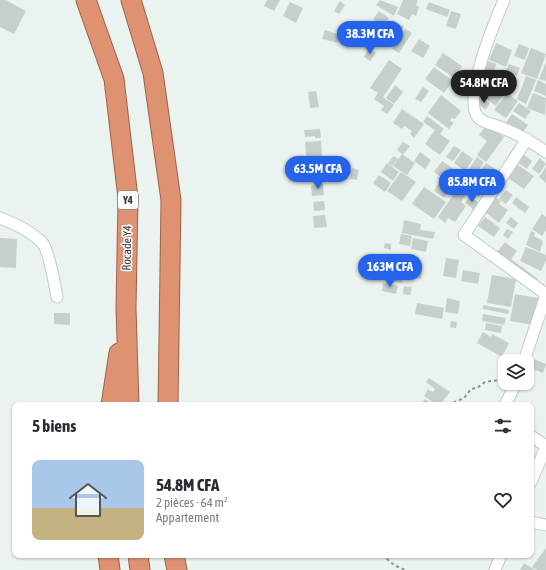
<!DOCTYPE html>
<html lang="fr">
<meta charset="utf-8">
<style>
:root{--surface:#fff;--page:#f7f7f7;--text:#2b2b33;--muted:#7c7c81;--accent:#2563eb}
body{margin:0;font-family:"Asap Condensed",sans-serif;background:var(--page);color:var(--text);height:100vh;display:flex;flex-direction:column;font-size:15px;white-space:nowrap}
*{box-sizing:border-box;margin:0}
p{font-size:13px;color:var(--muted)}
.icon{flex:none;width:22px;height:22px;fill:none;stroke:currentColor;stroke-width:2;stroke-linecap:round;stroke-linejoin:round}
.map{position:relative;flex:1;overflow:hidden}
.sheet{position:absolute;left:12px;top:402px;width:522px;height:156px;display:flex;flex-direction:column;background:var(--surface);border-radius:8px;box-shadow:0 1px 3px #0004}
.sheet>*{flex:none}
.fabs{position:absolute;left:498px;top:354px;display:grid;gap:8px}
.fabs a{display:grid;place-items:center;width:36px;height:36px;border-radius:8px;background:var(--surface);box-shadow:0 1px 3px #0004;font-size:20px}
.price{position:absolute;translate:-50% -34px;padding:0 9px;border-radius:14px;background:var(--accent);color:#fff;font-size:13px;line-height:26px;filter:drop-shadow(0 1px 2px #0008)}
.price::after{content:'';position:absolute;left:50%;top:24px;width:12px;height:9px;margin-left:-6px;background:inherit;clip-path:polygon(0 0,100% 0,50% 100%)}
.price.selected{background:#222;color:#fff}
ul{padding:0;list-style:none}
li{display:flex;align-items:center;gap:12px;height:100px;padding:0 20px}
li span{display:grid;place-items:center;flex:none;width:112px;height:80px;border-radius:8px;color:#555}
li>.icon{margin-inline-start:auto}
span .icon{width:48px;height:48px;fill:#fffc;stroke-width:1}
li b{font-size:17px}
h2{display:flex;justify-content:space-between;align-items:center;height:48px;padding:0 20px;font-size:17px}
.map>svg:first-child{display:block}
</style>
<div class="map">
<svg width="546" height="570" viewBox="0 0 546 570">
<rect width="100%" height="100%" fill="#ebf3f1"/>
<!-- building -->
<g fill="#c7cfcd">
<polygon points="0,0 6,0 26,11 14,34 0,27"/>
<polygon points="267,0 280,0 274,11 264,6"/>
<polygon points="380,0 398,7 394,16 376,5"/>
<polygon points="403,0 418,0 416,5 419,7 416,16 412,14 409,20 397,14"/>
<polygon points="340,1 345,5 339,14 334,11"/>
<polygon points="290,2 303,8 296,23 283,16"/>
<polygon points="429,2 450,10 447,17 426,9"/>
<polygon points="379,11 389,18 383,26 373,19"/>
<polygon points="451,11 461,14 456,29 446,26"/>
<polygon points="393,20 404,27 393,44 382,37"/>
<polygon points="405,29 412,33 399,53 392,49"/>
<polygon points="325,30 340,35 338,43 322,39"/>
<polygon points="419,39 430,46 423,58 411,51"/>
<polygon points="496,43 512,50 506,67 489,60"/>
<polygon points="519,44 529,48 525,60 514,56"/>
<polygon points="531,48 546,54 537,79 521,73"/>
<polygon points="369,49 376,53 370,61 364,57"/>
<polygon points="443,53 462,66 454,78 435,65"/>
<polygon points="389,60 402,69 383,97 394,105 387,114 381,110 384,106 374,99 378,93 370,88"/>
<polygon points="488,61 496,64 493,74 484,71"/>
<polygon points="546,62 546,81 539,79"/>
<polygon points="509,64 520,68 517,76 506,71"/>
<polygon points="434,67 453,81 444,93 425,79"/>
<polygon points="483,72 504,80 501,87 480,79"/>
<polygon points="526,76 536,80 526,104 517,99"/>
<polygon points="538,80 546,84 546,96 534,91"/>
<polygon points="490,84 504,94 496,106 482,96"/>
<polygon points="395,85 403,92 394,104 386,98"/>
<polygon points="423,87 429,91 421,102 415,99"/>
<polygon points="316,91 319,107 310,108 308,92"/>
<polygon points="507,93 518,101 506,118 494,110"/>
<polygon points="533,93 546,98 545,115 527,108"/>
<polygon points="441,95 461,111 455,119 452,118 450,121 454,123 449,129 428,113"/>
<polygon points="482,98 490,103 486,110 478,104"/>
<polygon points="519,103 531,111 525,119 513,111"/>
<polygon points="402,109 424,124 414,138 410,134 412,131 404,126 402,129 393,123"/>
<polygon points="512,114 528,125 521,135 505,124"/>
<polygon points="427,116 444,129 440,134 450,141 440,155 425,144 435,130 423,122"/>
<polygon points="487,124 504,137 486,162 477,155 487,141 479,135"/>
<polygon points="320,129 321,138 315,138 315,136 305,137 304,130"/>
<polygon points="321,141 322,156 306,156 305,142"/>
<polygon points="403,142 410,146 403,155 415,163 407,175 393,166 402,154 397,150"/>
<polygon points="454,146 461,150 453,161 446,157"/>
<polygon points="462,151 473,159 465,171 454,163"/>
<polygon points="420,152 431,160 425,169 414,161"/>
<polygon points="523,154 532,161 527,169 517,162"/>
<polygon points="394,156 398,159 392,166 388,163"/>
<polygon points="477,157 484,162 474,177 467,172"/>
<polygon points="540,158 546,164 539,174 532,169"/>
<polygon points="442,161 464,176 455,187 434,172"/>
<polygon points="387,163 399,172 393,181 381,172"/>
<polygon points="486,163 498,171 488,185 476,176"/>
<polygon points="515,163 534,176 524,189 505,176"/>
<polygon points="546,167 546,183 539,177"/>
<polygon points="352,168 359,170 357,180 350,179"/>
<polygon points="401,172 416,182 402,201 387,191"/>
<polygon points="379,175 391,183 385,192 373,183"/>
<polygon points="473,179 486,188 479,197 467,188"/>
<polygon points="323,184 324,195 312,196 311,186"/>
<polygon points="438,184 449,191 444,198 434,191"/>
<polygon points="424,187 446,202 434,219 412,204"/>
<polygon points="458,188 467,194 461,202 466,206 455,222 448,218 445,223 438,217"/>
<polygon points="506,190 513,195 506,204 499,199"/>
<polygon points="470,196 479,203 474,210 465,203"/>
<polygon points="495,197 501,201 499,204 508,210 499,223 485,212"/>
<polygon points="516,197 529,207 525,213 512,203"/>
<polygon points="324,201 325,210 314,211 313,202"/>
<polygon points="542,214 546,217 546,230 542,236 532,229"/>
<polygon points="325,215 327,227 314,228 313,216"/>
<polygon points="485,217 500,228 494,237 478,226"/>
<polygon points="511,217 518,223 514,229 506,223"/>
<polygon points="404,220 421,224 420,230 435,232 433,239 402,233"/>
<polygon points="507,229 513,232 508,239 503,235"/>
<polygon points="531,231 535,233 534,236 543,241 540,252 526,245"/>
<polygon points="401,234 412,236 410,246 399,244"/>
<polygon points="0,238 17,239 16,268 0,267"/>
<polygon points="413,238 428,241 426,252 411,249"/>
<polygon points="505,242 517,251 511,259 538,279 534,285 494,256"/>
<polygon points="385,243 391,244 391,250 384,248"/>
<polygon points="526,247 546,255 546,260 541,271 520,261"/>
<polygon points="446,258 459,260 456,278 443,276"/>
<polygon points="383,263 422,270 421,279 403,276 402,283 387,280 388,275 381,274"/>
<polygon points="463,270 480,273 478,284 461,281"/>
<polygon points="492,275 516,279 511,307 487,303"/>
<polygon points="383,283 398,286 396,294 382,291"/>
<polygon points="404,286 412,287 410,295 403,294"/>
<polygon points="515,294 538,298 533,325 510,321"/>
<polygon points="447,298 460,301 458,314 445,312"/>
<polygon points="417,303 444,308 442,319 415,314"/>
<polygon points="483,305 509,310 508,314 483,309"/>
<polygon points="54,313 70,313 70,325 54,324"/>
<polygon points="483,314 506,318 504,325 482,321"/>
<polygon points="451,321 457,322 456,328 450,327"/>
<polygon points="486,323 502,326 501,333 485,330"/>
<polygon points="483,332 491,337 492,334 509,343 502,357 477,343"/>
<polygon points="534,359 546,364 543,373 530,368"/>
<polygon points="429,378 450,392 440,405 437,405 424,396 428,389 433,392 435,389 426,382"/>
<polygon points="425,399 434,405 420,405"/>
<polygon points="546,548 546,570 537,570 532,567"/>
<polygon points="524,563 535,570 520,570"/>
</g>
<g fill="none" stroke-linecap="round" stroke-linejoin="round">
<defs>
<g id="minor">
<path d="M 504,0 C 495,21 462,99 478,117 C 481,122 489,123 494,125 C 513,131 530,141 546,152"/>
<polyline points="527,139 464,235 546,294"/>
<path d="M 0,218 C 13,223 33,232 43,244 C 49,251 55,286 57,297"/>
<polyline points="524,361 546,295"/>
<polyline points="505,405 516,383"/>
<polyline points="531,436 546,446"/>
<polyline points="531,482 546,447"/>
<polyline points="531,522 546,525"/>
<polyline points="495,570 501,555"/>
</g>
<g id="trunk">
<polyline points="86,0 114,79 128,198 126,308 129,405"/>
<polyline points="131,0 153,73 171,200 168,405"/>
<polyline points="111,405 119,353"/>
<polyline points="108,555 110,570"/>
<polyline points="138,555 140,570"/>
<polyline points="174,555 177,570"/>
</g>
</defs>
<!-- minor casing -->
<use href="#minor" stroke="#c2cac8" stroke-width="13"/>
<!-- trunk casing -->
<use href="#trunk" stroke="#9e6248" stroke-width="21"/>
<!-- path -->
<g stroke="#8b918f" stroke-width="2" stroke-dasharray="3 3" stroke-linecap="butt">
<polyline points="448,405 464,398 471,389 477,388 485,382 505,379"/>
<polyline points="382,555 394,565 405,570"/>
</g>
<!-- minor -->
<use href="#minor" stroke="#fff" stroke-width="11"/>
<!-- trunk -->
<use href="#trunk" stroke="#de9272" stroke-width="19"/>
</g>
<g text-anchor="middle" stroke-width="3" stroke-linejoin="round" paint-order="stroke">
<!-- shield labels -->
<rect fill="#fcfffe" stroke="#747776" stroke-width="1" x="118" y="191" width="20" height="18" rx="3"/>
<g font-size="11" font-weight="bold" fill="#393d3c">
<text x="128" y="204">Y4</text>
</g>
<!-- street labels -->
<g font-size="12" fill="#393d3c" stroke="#fcfffe">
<text transform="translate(127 248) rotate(-89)" y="4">Rocade Y4</text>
</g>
</g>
</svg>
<div class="fabs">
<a><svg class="icon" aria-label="layers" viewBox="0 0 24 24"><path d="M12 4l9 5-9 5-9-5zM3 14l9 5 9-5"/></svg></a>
</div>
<b class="price" style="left:370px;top:55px">38.3M CFA</b>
<b class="price selected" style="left:484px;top:104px">54.8M CFA</b>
<b class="price" style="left:318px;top:190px">63.5M CFA</b>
<b class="price" style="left:472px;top:203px">85.8M CFA</b>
<b class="price" style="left:390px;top:288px">163M CFA</b>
<section class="sheet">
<h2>5 biens<svg class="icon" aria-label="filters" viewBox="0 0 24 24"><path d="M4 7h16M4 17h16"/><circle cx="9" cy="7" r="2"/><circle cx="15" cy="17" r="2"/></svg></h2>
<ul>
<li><span style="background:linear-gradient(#a9c7e8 60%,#c2b280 0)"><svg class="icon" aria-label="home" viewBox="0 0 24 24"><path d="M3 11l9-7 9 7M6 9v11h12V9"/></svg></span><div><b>54.8M CFA</b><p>2 pièces · 64 m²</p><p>Appartement</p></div><svg class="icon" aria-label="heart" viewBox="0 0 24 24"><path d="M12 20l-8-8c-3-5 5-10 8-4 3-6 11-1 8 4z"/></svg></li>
</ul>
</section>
</div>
